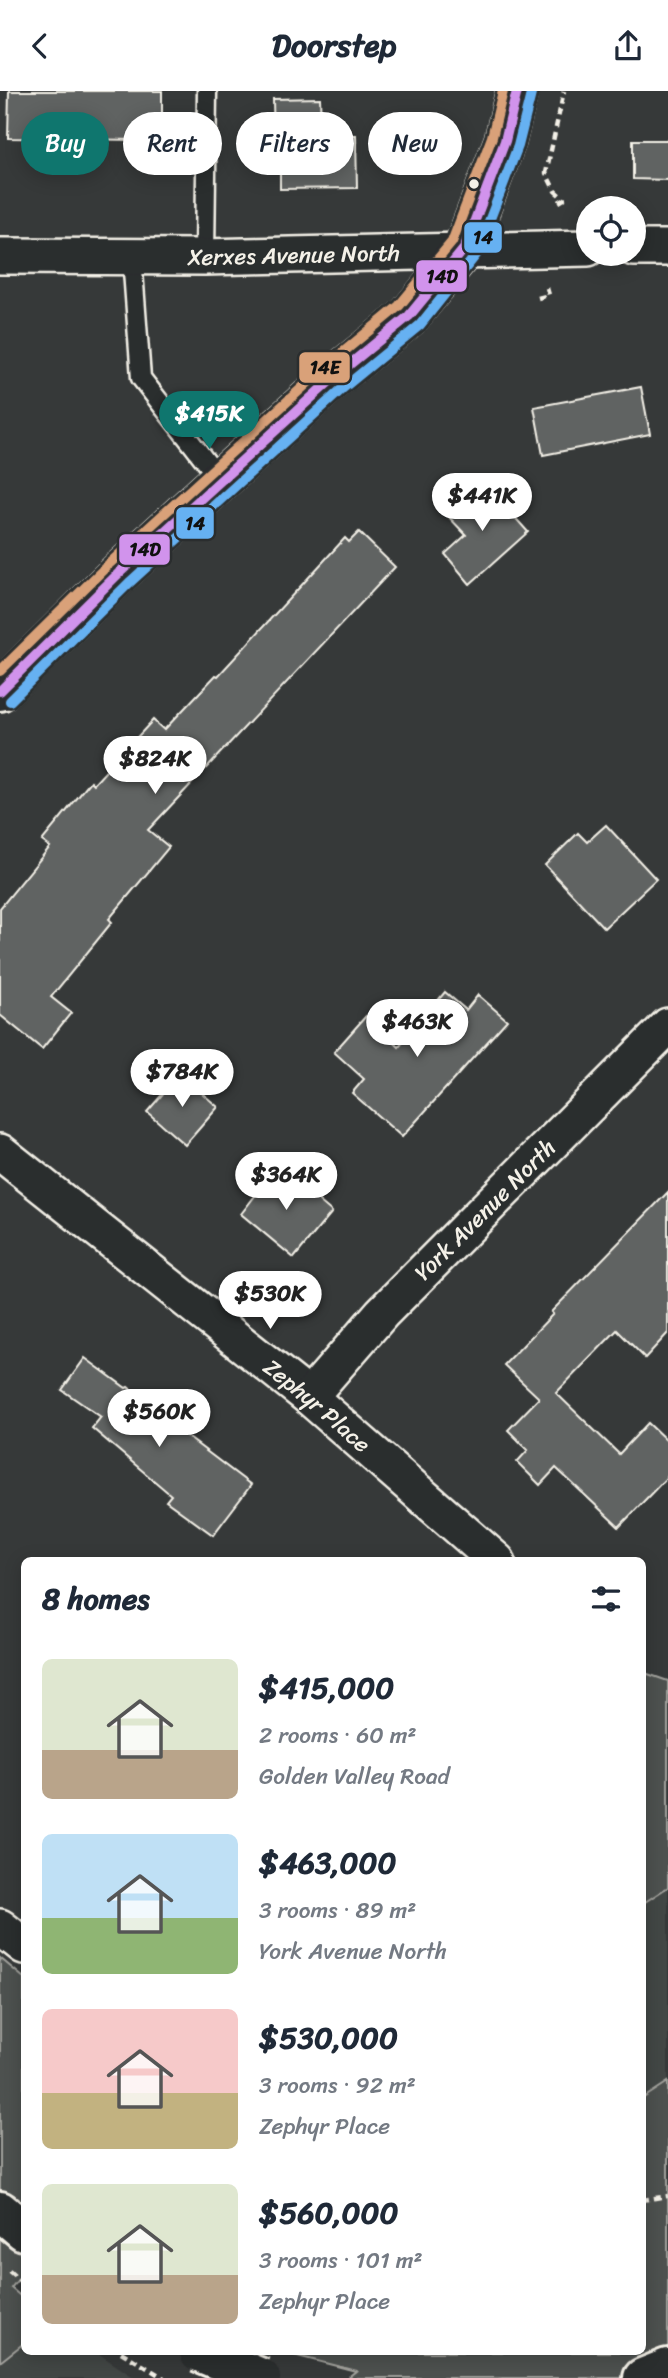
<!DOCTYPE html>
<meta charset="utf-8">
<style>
:root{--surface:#fff;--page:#f2f2f3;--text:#1f2937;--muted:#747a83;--accent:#0f766e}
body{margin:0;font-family:Sriracha,sans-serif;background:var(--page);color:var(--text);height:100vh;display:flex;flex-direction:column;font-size:26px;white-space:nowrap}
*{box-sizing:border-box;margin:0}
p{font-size:23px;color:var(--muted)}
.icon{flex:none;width:38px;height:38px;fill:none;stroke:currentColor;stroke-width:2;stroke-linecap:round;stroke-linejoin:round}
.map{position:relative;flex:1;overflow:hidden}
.side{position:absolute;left:21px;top:1466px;width:625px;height:798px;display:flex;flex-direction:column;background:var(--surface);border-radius:10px;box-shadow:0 4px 18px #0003}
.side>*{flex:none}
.top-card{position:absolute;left:21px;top:21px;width:626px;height:63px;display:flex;gap:14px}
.buttons{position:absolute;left:576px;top:105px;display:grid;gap:14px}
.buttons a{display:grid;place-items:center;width:70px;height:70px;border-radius:50%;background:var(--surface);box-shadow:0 4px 18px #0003;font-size:35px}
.price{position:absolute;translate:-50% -60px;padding:0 16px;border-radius:24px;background:#fff;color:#222;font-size:23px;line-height:46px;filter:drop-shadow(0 2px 4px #0008)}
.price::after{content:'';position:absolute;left:50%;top:42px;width:21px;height:16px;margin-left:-10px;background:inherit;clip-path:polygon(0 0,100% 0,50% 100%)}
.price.active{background:var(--accent);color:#fff}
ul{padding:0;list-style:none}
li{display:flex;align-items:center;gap:21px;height:175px;padding:0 21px}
li span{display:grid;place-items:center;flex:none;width:196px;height:140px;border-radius:10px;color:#555}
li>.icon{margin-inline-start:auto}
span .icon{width:84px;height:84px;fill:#fffc;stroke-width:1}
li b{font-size:30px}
h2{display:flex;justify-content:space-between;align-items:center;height:84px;padding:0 21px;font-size:30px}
.pill{padding:0 24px;border-radius:32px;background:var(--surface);box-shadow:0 4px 18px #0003;font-size:24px;line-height:63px}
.pill.active{background:var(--accent);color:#fff}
header{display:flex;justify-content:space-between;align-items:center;height:91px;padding:0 21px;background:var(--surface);font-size:32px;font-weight:700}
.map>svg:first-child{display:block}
</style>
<header><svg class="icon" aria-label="back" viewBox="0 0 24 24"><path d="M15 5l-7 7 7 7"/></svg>Doorstep<svg class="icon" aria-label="share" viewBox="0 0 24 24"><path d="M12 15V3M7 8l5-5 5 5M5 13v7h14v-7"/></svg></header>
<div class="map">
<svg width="668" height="2287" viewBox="0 0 668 2287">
<rect width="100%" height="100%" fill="#363939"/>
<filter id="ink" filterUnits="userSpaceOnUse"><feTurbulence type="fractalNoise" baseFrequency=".0143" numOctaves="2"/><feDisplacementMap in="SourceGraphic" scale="14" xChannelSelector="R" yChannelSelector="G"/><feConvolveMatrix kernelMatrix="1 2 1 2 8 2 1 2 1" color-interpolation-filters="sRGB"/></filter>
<g filter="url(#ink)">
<!-- built -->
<g fill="#434645">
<polygon points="668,1796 668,2027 642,2045 642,1813"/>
<polygon points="24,2252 24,2261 96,2261 135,2287 0,2287 0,2271"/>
</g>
<!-- green -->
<g fill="#4e514f" stroke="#a1a19c" stroke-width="2">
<polygon points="642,1581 668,1590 668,1796 642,1813"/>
<polygon points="0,1867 24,1887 24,2181 11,2197 24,2208 24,2252 0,2271"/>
<polygon points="668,1991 668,2287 347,2287 356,2280 282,2261 642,2261 642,2008"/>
</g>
<!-- building -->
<g fill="#616362" stroke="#f4f1e8" stroke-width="2">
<polygon points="9,0 162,0 162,43 137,43 137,49 8,47"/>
<polygon points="320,7 321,30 339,30 339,44 356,44 357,97 280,98 280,51 274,51 273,8"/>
<polygon points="633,49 668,49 668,89 633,88"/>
<polygon points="641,296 650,343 543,364 534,316"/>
<polygon points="486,394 528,441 470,493 445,463 466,444 446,423 476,396 479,401"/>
<polygon points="359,441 395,476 148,739 169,756 109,828 112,831 51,906 71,922 42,958 0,924 0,817 50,756 42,750 91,690 94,693 153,629 164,639 216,584 218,585 345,447 349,451"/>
<polygon points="606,734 656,788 604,837 545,774 578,742 587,751"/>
<polygon points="445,901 466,919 478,904 507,929 402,1046 352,1002 364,988 334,961 366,925 399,956"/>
<polygon points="180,983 218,1016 185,1054 147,1021"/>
<polygon points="278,1075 332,1121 294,1167 241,1123"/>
<polygon points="668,1101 668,1242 645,1267 617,1239 556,1302 619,1363 648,1332 668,1351 668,1385 619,1436 556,1377 540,1394 517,1371 528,1359 508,1339 539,1307 504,1274 553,1223 551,1221"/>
<polygon points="85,1267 126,1297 128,1296 185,1344 251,1394 213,1444 166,1410 171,1404 92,1337 101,1326 62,1299"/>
</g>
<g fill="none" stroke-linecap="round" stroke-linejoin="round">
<defs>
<g id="service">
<polyline points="132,166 141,287 221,390"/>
<polyline points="205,166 207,0"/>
</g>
<g id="minor">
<polyline points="634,157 668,157"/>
<path id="s1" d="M 0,165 L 205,166 L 588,157"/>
<path id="s2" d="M 0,1061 L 309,1306 L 497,1470"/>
<path id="s3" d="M 309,1306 L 382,1222 L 668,935"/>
<polyline points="0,1836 24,1855"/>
</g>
<g id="tertiary">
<polyline points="0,600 119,482 333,287 409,225 464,158 505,50 517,0"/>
<polyline points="0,2120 24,2140"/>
<polyline points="643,2287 668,2277"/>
</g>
</defs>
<!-- service casing -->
<use href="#service" stroke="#f4f1e8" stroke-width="23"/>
<!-- minor casing -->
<use href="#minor" stroke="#f4f1e8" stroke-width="40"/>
<!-- tertiary casing -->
<use href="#tertiary" stroke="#f4f1e8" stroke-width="44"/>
<!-- path -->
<g stroke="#f4f1e8" stroke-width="4.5" stroke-dasharray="7 5" stroke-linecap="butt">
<polyline points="559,111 564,108 555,100 546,82 564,0"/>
<polyline points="538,207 549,204 547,197"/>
<polyline points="642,2109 668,2105"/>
<polyline points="9,2180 24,2193"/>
<polyline points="121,2261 164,2287"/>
</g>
<!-- service -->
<use href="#service" stroke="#2a2d2e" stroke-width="18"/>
<!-- minor -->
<use href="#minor" stroke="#2a2d2e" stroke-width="35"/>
<!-- tertiary -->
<use href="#tertiary" stroke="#2a2d2e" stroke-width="38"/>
<defs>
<polyline id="tertiary-bridge" points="199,2261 261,2287"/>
</defs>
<!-- tertiary-bridge casing -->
<use href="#tertiary-bridge" stroke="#f4f1e8" stroke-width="44" stroke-linecap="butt"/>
<!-- tertiary-bridge -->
<use href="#tertiary-bridge" stroke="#2a2d2e" stroke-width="38"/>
<defs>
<polyline id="bus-1" points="0,600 119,482 333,287 409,225 464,158 505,50 517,0"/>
<polyline id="bus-2" points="10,610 129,492 342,298 420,234 476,164 518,55 531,3"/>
<polyline id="bus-3" points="0,580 110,472 324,277 399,215 452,151 492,46 503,0"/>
</defs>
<!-- bus-1 casing -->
<use href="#bus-1" stroke="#2a2d2e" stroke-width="16"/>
<!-- bus-2 casing -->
<use href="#bus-2" stroke="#2a2d2e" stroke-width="16"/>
<!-- bus-3 casing -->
<use href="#bus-3" stroke="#2a2d2e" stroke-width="16"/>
<!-- bus-1 -->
<use href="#bus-1" stroke="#d193ec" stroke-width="10"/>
<!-- bus-2 -->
<use href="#bus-2" stroke="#66b1f2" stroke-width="10"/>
<!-- bus-3 -->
<use href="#bus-3" stroke="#d9a179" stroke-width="10"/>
</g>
</g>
<!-- markers -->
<circle fill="#f4f1e8" stroke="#2a2d2e" stroke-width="2.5" cx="474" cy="93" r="6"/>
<g text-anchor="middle" stroke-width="7" stroke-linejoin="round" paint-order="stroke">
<!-- street labels -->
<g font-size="23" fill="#f4f1e8" stroke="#2a2d2e">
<text dy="8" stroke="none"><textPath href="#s1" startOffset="294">Xerxes Avenue North</textPath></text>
<text dy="8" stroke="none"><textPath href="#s3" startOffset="257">York Avenue North</textPath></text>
<text dy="8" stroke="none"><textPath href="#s2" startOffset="406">Zephyr Place</textPath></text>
</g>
</g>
<g stroke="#2a2d2e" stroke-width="2.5">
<rect x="463" y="130" width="40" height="33" rx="7" fill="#66b1f2"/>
<rect x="415" y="168" width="53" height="34" rx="7" fill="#d193ec"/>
<rect x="298" y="260" width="53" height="33" rx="7" fill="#d9a179"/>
<rect x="175" y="415" width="40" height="34" rx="7" fill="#66b1f2"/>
<rect x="118" y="442" width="53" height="33" rx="7" fill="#d193ec"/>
</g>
<g font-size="19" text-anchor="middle" font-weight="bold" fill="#111">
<text x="483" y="153">14</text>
<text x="442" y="192">14D</text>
<text x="325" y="283">14E</text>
<text x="195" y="439">14</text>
<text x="145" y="465">14D</text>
</g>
</svg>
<div class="buttons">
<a><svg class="icon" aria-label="locate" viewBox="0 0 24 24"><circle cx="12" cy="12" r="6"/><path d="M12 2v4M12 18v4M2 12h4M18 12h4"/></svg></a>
</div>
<b class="price active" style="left:209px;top:360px">$415K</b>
<b class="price" style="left:482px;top:442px">$441K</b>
<b class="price" style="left:155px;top:705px">$824K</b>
<b class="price" style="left:417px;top:968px">$463K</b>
<b class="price" style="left:182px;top:1018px">$784K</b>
<b class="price" style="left:286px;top:1121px">$364K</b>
<b class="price" style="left:270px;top:1240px">$530K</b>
<b class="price" style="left:159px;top:1358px">$560K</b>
<div class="top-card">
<a class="pill active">Buy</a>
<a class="pill">Rent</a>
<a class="pill">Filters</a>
<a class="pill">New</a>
</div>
<section class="side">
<h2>8 homes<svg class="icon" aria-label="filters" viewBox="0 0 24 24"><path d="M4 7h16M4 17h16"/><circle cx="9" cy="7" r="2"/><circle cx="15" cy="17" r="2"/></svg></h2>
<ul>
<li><span style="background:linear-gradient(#dfe7d0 65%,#b9a48a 0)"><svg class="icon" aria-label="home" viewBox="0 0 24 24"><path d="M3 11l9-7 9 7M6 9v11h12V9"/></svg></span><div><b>$415,000</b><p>2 rooms · 60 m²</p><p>Golden Valley Road</p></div></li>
<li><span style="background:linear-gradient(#bfe0f5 60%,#8fb573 0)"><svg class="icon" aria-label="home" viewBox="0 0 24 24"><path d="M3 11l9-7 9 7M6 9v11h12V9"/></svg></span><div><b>$463,000</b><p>3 rooms · 89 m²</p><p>York Avenue North</p></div></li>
<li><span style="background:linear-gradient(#f6c9c9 60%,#c2b280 0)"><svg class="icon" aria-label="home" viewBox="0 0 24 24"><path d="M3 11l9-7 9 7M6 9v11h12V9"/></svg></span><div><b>$530,000</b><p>3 rooms · 92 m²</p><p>Zephyr Place</p></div></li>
<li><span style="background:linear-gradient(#dfe7d0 65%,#b9a48a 0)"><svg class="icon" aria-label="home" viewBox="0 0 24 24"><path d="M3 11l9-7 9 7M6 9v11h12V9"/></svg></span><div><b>$560,000</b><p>3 rooms · 101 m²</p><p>Zephyr Place</p></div></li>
</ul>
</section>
</div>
